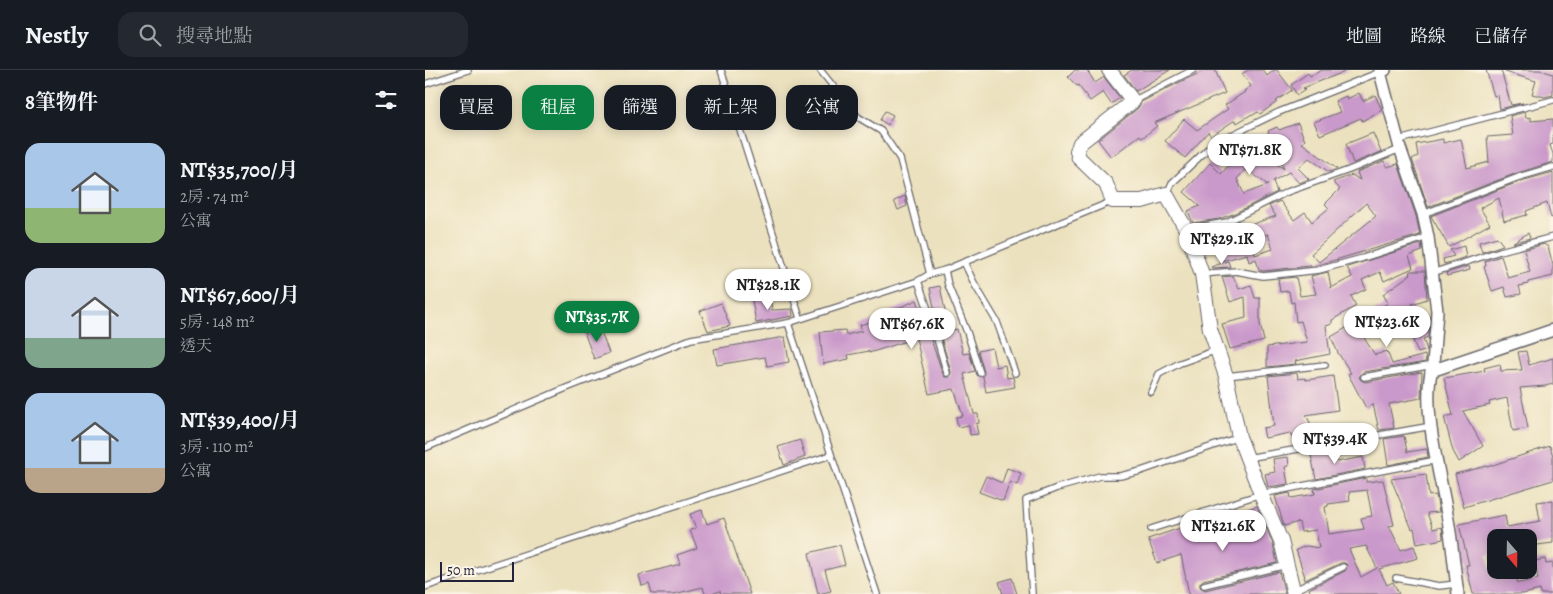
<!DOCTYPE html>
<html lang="zh-TW">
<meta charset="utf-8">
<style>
:root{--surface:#171b24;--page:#242831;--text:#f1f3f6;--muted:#9ea1a6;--line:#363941;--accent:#0b8043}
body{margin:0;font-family:Alegreya,"Noto Serif TC",serif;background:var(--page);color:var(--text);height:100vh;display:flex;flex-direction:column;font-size:19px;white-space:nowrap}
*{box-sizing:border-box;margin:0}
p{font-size:16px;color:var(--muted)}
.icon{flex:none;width:28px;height:28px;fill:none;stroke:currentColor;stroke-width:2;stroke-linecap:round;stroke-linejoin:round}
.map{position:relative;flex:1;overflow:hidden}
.sheet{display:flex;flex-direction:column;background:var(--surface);width:425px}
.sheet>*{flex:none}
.banner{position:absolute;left:15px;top:15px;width:475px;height:45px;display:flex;gap:10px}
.needle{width:32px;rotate:160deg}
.tools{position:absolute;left:1062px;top:459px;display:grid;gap:10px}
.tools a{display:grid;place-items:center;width:50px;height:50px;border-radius:10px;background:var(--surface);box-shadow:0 2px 12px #0003;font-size:25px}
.scale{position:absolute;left:15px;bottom:12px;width:74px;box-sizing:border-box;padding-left:5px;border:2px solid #22223b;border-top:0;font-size:14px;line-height:18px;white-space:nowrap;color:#22223b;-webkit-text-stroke:4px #fcf5e5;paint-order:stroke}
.price{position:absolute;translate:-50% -42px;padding:0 11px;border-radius:18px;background:#fff;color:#222;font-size:16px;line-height:32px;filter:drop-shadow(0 1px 2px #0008)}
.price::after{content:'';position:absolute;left:50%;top:30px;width:15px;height:11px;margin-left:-8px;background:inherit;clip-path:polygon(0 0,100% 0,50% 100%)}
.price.active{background:var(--accent);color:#fff}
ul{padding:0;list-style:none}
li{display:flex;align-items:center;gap:15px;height:125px;padding:0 25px}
li span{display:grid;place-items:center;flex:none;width:140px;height:100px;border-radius:15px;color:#555}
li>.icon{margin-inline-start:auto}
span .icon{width:60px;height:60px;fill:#fffc;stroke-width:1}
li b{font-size:21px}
h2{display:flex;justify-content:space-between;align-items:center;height:60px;padding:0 25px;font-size:21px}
.tag{padding:0 18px;border-radius:15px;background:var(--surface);box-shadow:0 2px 12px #0003;font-size:18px;line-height:45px}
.tag.active{background:var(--accent);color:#fff}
header{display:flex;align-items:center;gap:30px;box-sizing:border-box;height:70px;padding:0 25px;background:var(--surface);border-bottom:1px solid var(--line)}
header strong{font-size:24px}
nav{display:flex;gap:28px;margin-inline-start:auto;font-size:18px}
.search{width:350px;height:45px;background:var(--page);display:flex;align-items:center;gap:12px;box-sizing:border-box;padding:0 18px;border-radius:15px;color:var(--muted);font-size:19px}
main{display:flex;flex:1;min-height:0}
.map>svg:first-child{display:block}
</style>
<header>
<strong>Nestly</strong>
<div class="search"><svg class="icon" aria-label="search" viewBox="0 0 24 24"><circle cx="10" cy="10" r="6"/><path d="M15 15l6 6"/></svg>搜尋地點</div>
<nav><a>地圖</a><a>路線</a><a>已儲存</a></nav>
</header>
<main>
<section class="sheet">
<h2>8筆物件<svg class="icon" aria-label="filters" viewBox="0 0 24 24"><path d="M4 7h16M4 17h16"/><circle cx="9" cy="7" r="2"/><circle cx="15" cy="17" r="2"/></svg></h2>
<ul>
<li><span style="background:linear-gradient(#a9c7e8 65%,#8fb573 0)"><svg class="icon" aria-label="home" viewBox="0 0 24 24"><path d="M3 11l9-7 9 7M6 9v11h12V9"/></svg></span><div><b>NT$35,700/月</b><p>2房 · 74 m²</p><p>公寓</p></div></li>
<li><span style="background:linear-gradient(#c9d6e8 70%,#7fa58c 0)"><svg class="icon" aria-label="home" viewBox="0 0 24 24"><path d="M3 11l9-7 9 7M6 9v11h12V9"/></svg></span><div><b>NT$67,600/月</b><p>5房 · 148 m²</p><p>透天</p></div></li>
<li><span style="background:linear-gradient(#a9c7e8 75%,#b9a48a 0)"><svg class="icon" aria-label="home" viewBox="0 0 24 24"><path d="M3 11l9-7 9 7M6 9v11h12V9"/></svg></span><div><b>NT$39,400/月</b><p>3房 · 110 m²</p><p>公寓</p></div></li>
</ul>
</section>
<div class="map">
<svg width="1128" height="524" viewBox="0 0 1128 524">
<rect width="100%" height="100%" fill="#fcf5e5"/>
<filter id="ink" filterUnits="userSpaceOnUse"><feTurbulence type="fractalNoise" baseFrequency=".02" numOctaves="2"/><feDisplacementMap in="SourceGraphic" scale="10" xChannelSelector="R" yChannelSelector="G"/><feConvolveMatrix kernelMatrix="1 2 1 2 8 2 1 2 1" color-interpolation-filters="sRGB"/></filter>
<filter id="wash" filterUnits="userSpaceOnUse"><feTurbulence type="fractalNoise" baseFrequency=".0096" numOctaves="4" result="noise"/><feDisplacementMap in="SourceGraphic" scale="20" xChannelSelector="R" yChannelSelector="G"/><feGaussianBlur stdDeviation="1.12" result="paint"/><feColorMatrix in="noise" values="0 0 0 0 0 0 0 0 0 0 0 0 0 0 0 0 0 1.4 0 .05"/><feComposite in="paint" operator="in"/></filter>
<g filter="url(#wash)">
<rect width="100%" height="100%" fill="#ebe1be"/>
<g id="blocks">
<!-- building -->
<g fill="#ca99cb" fill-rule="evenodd">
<polygon points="650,0 662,0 670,13 679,7 695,28 686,34 678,22 665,31 653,15 652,16 643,7"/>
<polygon points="707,0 745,0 711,21 699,5"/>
<polygon points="782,0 790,0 800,23 729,53 732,56 717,68 715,65 686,87 673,70 713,38 716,32 761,9"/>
<polygon points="823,0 838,0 842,6 849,0 852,0 867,20 851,31 852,32 835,44 833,42 828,45 827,44 812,53 810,50 786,66 783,62 760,88 740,71 759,49 772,60 803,39 800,35 820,22 819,21 826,16 817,4"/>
<polygon points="897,0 924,0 878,18 880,20 872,25 866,15 883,3 885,6"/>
<polygon points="1061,0 1076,0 1086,35 1098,33 1075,39 1073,25 1069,26"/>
<polygon points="1080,0 1115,0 1128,4 1128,25 1120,27 1107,24 1111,11 1080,2"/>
<polygon points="934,23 938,31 950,25 957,40 937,51 936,48 895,65 889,52 915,42 910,31 921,26 922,29"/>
<polygon points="460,41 468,45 463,55 455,50"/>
<polygon points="1100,42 1101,48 1106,47 1106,51 1128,49 1128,74 1125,75 1128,84 1128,92 1092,103 1003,137 987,89 993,86 991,74 1018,69 1018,73 1036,69 1042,98 1064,92 1062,67 1088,65 1085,46"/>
<path d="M 873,53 L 880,71 L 877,73 L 912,99 L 904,102 L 884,88 L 873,98 L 884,109 L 874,113 L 864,102 L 848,111 L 852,122 L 808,144 L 794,149 L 768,153 L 763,141 L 775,136 L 759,122 L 785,93 L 796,104 L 809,89 L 804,81 L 826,68 L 834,82 L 859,99 L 843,61 L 852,57 L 854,60 ZM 821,99 L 843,115 L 819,124 L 812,109 Z"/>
<polygon points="948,63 956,82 928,93 921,74"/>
<path d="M 959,91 L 962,97 L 973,94 L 991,146 L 995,165 L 893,195 L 838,201 L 834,200 L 831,189 L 824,192 L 822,184 L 797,191 L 793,175 L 822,166 L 819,157 L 851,146 L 844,136 L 855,131 L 869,150 L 880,142 L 887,152 L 904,138 L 900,134 L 915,119 L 908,112 L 927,105 L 935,110 L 932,102 ZM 941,133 L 951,146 L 894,192 L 886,184 ZM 843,164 L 848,179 L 830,185 L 826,169 Z"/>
<polygon points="1128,102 1128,147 1126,148 1122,133 1101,141 1102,145 1079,151 1074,128 1055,138 1065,154 1024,177 1006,146 1096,111"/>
<polygon points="480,126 482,136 473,140 469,131"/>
<polygon points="1103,163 1105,168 1087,173"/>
<polygon points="1072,167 1078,175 1057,182 1054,172"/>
<polygon points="996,174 997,181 984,186 988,198 959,211 955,202 937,210 941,219 926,226 931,236 907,250 907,254 901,256 905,284 870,291 871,294 842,297 842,277 882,272 876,251 871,252 869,232 866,233 864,221 855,222 853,209 871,207 875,226 891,224 886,206 903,202 906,218 927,207 922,197"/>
<polygon points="1119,174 1123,177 1128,195 1128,206 1103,212 1103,214 1094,216 1096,224 1082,227 1079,217 1067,221 1059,197 1061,196 1060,191 1076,186 1083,208 1105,202 1099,180"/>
<polygon points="1039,176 1041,187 1019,194 1018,189 1029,186 1025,180"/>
<polygon points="803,191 805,197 787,198 786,197"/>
<polygon points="1044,196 1045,200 1022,206 1021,203"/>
<polygon points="985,201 1000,201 1002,229 987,234 991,249 1000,246 1003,255 1003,267 998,269 1002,280 993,283 986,265 978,267 975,255 939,268 950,285 962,281 967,294 1000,285 1001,292 938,302 934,307 936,310 940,312 997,302 996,328 964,334 969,358 954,360 948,334 941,338 923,304 926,303 913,283 906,267 963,233 958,224 986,204"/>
<polygon points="808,206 814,219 826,215 830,228 835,228 835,254 839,271 805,279 797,254 821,248 820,227 805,232 797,207"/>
<polygon points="515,216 524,261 532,259 538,284 544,283 550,301 539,304 549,344 553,344 554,353 551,354 553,364 545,365 544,355 533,357 531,347 538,346 529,319 504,324 491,268 444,283 444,281 423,285 424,289 398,294 395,262 420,260 421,265 437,261 435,255 466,245 464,242 492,230 518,304 520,307 525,307 526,302 513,257 505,218"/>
<polygon points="345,227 347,240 367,239 368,246 331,253 327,230"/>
<polygon points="296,233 305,256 283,261 275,241"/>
<polygon points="174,256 184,283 169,289 159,262"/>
<polygon points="360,267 364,292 342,296 340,287 292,295 289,279"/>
<polygon points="567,278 571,297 580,295 582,308 588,307 590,317 561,322 558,307 559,302 553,281"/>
<polygon points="1101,281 1104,295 1128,288 1128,314 1120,316 1095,318 1103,358 1088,361 1082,328 1064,332 1065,335 1038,341 1058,376 1034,392 1028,381 1019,347 1028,345 1019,308 1060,301 1059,298 1075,294 1076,301 1097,300 1093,282"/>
<polygon points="872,303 873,309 880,308 881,310 908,306 913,340 881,345 892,366 880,373 871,375 865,363 840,368 838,358 849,356 843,306"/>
<polygon points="979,366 982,382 1002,379 1003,387 963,395 959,369"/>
<polygon points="375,370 380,387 359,395 353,377"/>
<polygon points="1125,376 1128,386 1128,410 1039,437 1030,404 1062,396 1062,397"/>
<polygon points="898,382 899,385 909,383 912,392 938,387 940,399 891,409 886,385"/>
<polygon points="863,387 864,396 860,397 863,414 843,417 840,404 850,402 848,389"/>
<polygon points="582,398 596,403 592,415 585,412 578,431 554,422 561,406 577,413"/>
<polygon points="1001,404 1004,426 1011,425 1014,442 1002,443 1008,459 1017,457 1018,469 992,474 989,458 987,459 966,409"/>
<path d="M 941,408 L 941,412 L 958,410 L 969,455 L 964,456 L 976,480 L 989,476 L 993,488 L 954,499 L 962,515 L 968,512 L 974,524 L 886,524 L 884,519 L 920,501 L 922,495 L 920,493 L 916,493 L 880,510 L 879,507 L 880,507 L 871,480 L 881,476 L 894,478 L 891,460 L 876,462 L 874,452 L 859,456 L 850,426 L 865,423 L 866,428 L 890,424 L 889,419 ZM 942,420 L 947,446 L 936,448 L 939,459 L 904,464 L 900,437 L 903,436 L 903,434 L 925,431 L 924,422 ZM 941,476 L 952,498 L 936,507 L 924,479 Z"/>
<polygon points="1128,430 1128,473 1104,476 1104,468 1071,468 1071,483 1062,485 1067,506 1089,500 1093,513 1113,509 1110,491 1120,489 1121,494 1128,493 1128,524 1116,524 1115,520 1098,524 1048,524 1041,495 1044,495 1034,454 1080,445 1082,457 1115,451 1112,432"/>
<polygon points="832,436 848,474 852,493 778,510 775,513 775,517 780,520 854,502 860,524 764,524 756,485 732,493 723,469 808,440 809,444"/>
<polygon points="277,440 282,454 299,448 325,524 296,524 295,521 287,524 280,524 278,517 249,524 227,524 224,514 217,516 214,505 255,494 252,485 272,478 265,460 271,458 265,444"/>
<polygon points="415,475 420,495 400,500 406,521 393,524 384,483"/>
<polygon points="587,508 592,524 578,524 574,512"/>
</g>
</g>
</g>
<g filter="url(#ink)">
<use href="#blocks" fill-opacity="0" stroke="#686569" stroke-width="1"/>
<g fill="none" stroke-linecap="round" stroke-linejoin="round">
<defs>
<g id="service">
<polyline points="296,0 375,248"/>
<polyline points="395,0 433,47 456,61 475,89 505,204"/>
<polyline points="0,14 43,0"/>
<polyline points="708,31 768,0"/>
<polyline points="974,70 1128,30"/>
<polyline points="742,124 747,113 788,74 854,42 955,2"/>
<polyline points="998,144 1094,107 1128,97"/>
<polyline points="763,159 802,152 862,122 924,100 975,79"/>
<polyline points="539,192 550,215 572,252 590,303"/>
<polyline points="520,200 523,215 542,262 555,303"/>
<polyline points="1007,203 1075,181 1128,167"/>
<polyline points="777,204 811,201 838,206 894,200 938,188 1003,167"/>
<polyline points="493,211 505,245 522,303"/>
<polyline points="363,253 452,524"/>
<polyline points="801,306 900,295"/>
<polyline points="939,307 1008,295"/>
<polyline points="726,322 734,304 755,293 792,280"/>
<polyline points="0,378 139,319 266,269 363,253 493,211 505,204 520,200 688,131"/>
<polyline points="822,388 1007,356"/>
<polyline points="726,459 836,424 1012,390"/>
<polyline points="971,508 1014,516 1031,514"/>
<polyline points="779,515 862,495"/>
<polyline points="0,517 406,385"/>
<polyline points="868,521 918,497"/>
<polyline points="607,524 601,430 632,418 675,406 695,406 716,401 814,367"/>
</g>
<g id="minor">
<path d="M 960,0 L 955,2 L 975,78 L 998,144 L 1003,167 L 1012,241 L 1008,295 C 995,335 1015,402 1022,444 C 1027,470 1029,497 1033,524"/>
<polyline points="1006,301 1128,260"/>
</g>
<polyline id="tertiary" points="684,0 708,31 655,73 652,81 654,88 681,114 688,131 717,131 741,124 761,159 777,204 785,259 801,306 814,367 836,424 856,471 869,524"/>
</defs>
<!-- service casing -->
<use href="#service" stroke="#686569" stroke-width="8"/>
<!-- minor casing -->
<use href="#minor" stroke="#686569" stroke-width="14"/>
<!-- tertiary casing -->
<use href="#tertiary" stroke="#686569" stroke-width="16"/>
<!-- service -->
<use href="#service" stroke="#fff" stroke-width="5.5"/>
<!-- minor -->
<use href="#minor" stroke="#fff" stroke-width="11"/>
<!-- tertiary -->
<use href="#tertiary" stroke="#fff" stroke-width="14"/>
</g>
</g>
</svg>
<div class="tools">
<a><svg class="needle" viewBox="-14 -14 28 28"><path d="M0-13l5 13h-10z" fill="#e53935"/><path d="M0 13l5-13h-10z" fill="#9ea1a6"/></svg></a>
</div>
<div class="scale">50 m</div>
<b class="price" style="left:825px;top:106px">NT$71.8K</b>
<b class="price" style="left:797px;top:195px">NT$29.1K</b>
<b class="price" style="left:343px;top:241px">NT$28.1K</b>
<b class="price active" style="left:172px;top:273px">NT$35.7K</b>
<b class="price" style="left:962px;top:278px">NT$23.6K</b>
<b class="price" style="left:487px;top:280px">NT$67.6K</b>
<b class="price" style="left:910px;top:395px">NT$39.4K</b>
<b class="price" style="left:798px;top:482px">NT$21.6K</b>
<div class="banner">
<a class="tag">買屋</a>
<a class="tag active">租屋</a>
<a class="tag">篩選</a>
<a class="tag">新上架</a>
<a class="tag">公寓</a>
</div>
</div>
</main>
